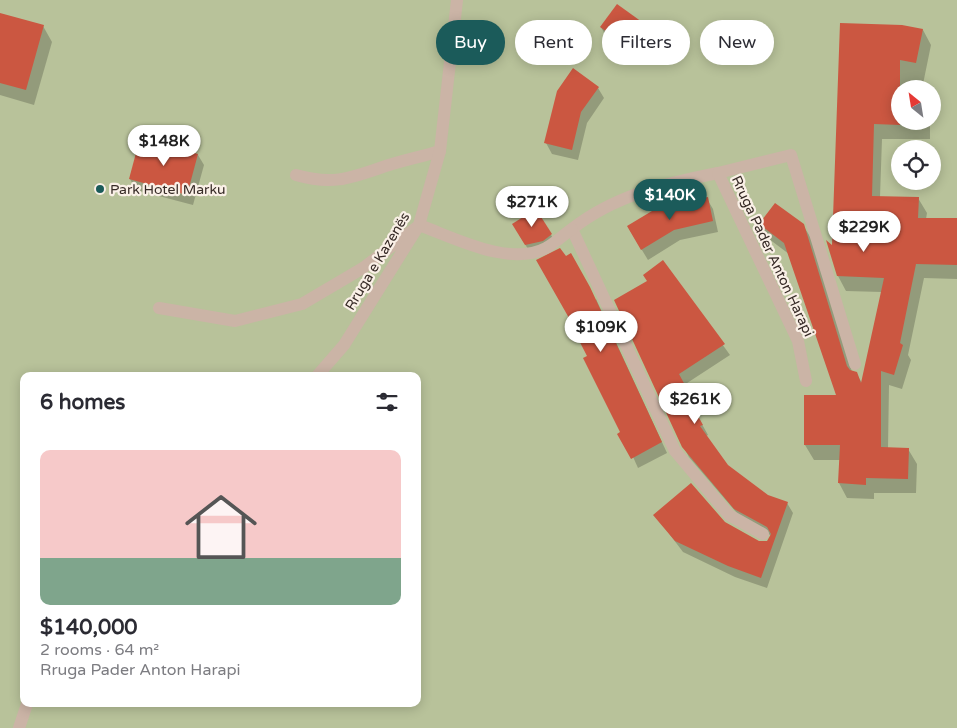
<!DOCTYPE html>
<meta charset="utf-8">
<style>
:root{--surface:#fff;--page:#f2f2f3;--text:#2b2b33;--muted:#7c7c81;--accent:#1b5b5a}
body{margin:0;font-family:"Varela Round",sans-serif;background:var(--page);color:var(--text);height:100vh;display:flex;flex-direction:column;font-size:19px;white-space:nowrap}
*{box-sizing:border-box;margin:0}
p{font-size:16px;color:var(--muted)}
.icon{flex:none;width:28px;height:28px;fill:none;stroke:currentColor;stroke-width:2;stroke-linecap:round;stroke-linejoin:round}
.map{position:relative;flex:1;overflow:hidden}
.side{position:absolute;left:20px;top:372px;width:401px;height:335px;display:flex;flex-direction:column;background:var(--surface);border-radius:10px;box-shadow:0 2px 12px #0003}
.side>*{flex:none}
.banner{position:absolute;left:436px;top:20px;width:445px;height:45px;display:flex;gap:10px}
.needle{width:32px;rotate:330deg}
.tools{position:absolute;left:891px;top:80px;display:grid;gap:10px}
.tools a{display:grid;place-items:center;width:50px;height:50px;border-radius:50%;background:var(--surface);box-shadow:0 2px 12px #0003;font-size:25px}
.price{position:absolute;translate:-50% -42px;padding:0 11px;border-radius:18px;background:#fff;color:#222;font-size:16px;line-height:32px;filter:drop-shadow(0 1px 2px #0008)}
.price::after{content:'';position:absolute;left:50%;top:30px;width:15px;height:11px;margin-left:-8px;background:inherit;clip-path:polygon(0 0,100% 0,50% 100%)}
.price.on{background:var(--accent);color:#fff}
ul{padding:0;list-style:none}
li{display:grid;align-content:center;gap:10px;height:265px;padding:0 20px}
li span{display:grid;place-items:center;height:155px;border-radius:10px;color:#555}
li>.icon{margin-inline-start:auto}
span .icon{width:90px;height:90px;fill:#fffc;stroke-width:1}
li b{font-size:21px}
h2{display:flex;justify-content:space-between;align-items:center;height:60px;padding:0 20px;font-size:21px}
.chip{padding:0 18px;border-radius:22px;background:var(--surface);box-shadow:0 2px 12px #0003;font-size:18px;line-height:45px}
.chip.on{background:var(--accent);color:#fff}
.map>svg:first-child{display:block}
</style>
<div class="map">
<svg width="957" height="728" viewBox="0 0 957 728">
<rect width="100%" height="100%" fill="#f3e6db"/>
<!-- green -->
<path fill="#b8c29a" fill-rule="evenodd" d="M 0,0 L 957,0 L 957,728 L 0,728 ZM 900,89 L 932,89 L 932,121 L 900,121 ZM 900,149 L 932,149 L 932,181 L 900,181 ZM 24,376 L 418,376 L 418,704 L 24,704 Z"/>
<!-- shadow -->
<g fill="#0003">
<polygon points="0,14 43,26 52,42 34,105 0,95"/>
<polygon points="641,23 647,33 632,55 607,38 601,27"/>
<polygon points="841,24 923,30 931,45 922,89 900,89 900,121 930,121 930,139 882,139 880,197 918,198 927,213 926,219 957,219 957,279 924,278 908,355 911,360 902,389 889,385 888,448 908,449 917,464 916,493 874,493 874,499 847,498 839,483 840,460 814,460 805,445 838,397 789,254 769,239 760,225 803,225 812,240 852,372 856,373 862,383 882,292 846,291 838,276 833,247"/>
<polygon points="598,88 604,98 587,123 578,160 552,154 546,143"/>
<polygon points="198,155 204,165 193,205 136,190 130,179"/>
<polygon points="707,199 713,209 718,232 680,240 648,260 628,227"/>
<polygon points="519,235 551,235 557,245 532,255"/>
<polygon points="663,262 730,355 684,385 691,398 688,399 708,435 706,436 727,466 768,496 787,503 793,513 767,588 735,577 683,552 655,515 759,543 767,542 772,536 742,519 689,457 683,446 648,282"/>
<polygon points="596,299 667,453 638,468 588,356"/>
</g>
<!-- building -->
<g fill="#cb5741">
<polygon points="617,4 642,22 625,45 600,27"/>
<polygon points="0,13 44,25 26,90 0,83"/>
<polygon points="840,23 902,25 923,29 916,63 900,60 900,125 874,124 872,196 919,197 918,218 957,218 957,265 916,264 900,343 903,345 894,375 881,371 881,447 909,448 908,479 866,478 866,485 838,483 840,445 804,445 804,395 836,395 784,243 759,224 775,203 804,224 847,366 850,370 857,372 861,383 884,278 837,276 826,240 832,245"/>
<polygon points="573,68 599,87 581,112 572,150 544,143 557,91"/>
<polygon points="140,138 198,154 187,195 129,179"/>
<polygon points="708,197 713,221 674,230 641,250 627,226 657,208"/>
<polygon points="536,209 552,234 543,241 525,245 512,224"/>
<polygon points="560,248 566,256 571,253 590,287 662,442 631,459 617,434 620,432 583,358 587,356 568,319 569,318 536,260"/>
<polygon points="663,260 725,344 679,374 686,387 683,389 703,425 700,426 728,465 768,495 788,502 761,578 728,566 675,541 653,515 691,483 725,522 759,541 767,541 771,534 767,527 734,509 682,447 614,300 647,281 643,275"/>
</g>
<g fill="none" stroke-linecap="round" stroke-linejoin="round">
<!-- lane -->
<g stroke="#cbb4a6" stroke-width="12">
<path d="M 296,175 C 331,185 348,179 380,168 C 399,161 421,157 440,151"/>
<polyline points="159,308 235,321 302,304 363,268 417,227"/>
</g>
<!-- street -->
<g stroke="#cbb4a6" stroke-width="12">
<path d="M 718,173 C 667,183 613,196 572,229 L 675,451 L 729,515 L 763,534"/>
<path d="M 419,225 C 455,238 509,267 546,248 C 555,243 563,235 572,229"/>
<polyline points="317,376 344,345 419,225 440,151 457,0"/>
<polyline points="806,381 798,341 718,173 791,155 855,364"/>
<polyline points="19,728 27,704"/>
</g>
</g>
<!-- markers -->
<circle fill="#1b5b5a" stroke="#faf0e7" stroke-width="2" cx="100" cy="189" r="5"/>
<g text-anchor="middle" stroke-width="4.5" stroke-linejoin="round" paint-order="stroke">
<!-- poi labels -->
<g font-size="14" fill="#372b27" stroke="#faf0e7" text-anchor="start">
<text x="110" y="194">Park Hotel Marku</text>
</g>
<!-- street labels -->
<g font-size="14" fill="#372b27" stroke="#faf0e7">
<text transform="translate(773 256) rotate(65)" y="5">Rruga Pader Anton Harapi</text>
<text transform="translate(377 261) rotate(-59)" y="5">Rruga e Kazenës</text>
</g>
</g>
</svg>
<div class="tools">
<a><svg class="needle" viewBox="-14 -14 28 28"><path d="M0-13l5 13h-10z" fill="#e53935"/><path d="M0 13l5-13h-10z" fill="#7c7c81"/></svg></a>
<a><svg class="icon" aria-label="locate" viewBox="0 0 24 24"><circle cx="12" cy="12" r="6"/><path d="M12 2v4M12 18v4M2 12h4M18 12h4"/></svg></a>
</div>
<b class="price" style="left:164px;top:167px">$148K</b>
<b class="price on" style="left:670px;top:221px">$140K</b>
<b class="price" style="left:532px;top:228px">$271K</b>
<b class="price" style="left:864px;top:253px">$229K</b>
<b class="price" style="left:601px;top:353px">$109K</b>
<b class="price" style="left:695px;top:425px">$261K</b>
<div class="banner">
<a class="chip on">Buy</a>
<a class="chip">Rent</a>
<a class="chip">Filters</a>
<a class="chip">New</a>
</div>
<section class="side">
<h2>6 homes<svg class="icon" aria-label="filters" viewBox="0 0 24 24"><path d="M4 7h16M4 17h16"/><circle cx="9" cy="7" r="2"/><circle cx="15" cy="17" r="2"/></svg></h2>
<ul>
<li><span style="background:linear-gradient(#f6c9c9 70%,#7fa58c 0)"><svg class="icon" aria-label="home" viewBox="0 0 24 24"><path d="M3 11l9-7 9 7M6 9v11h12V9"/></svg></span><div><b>$140,000</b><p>2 rooms · 64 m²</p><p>Rruga Pader Anton Harapi</p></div></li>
</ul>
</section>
</div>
